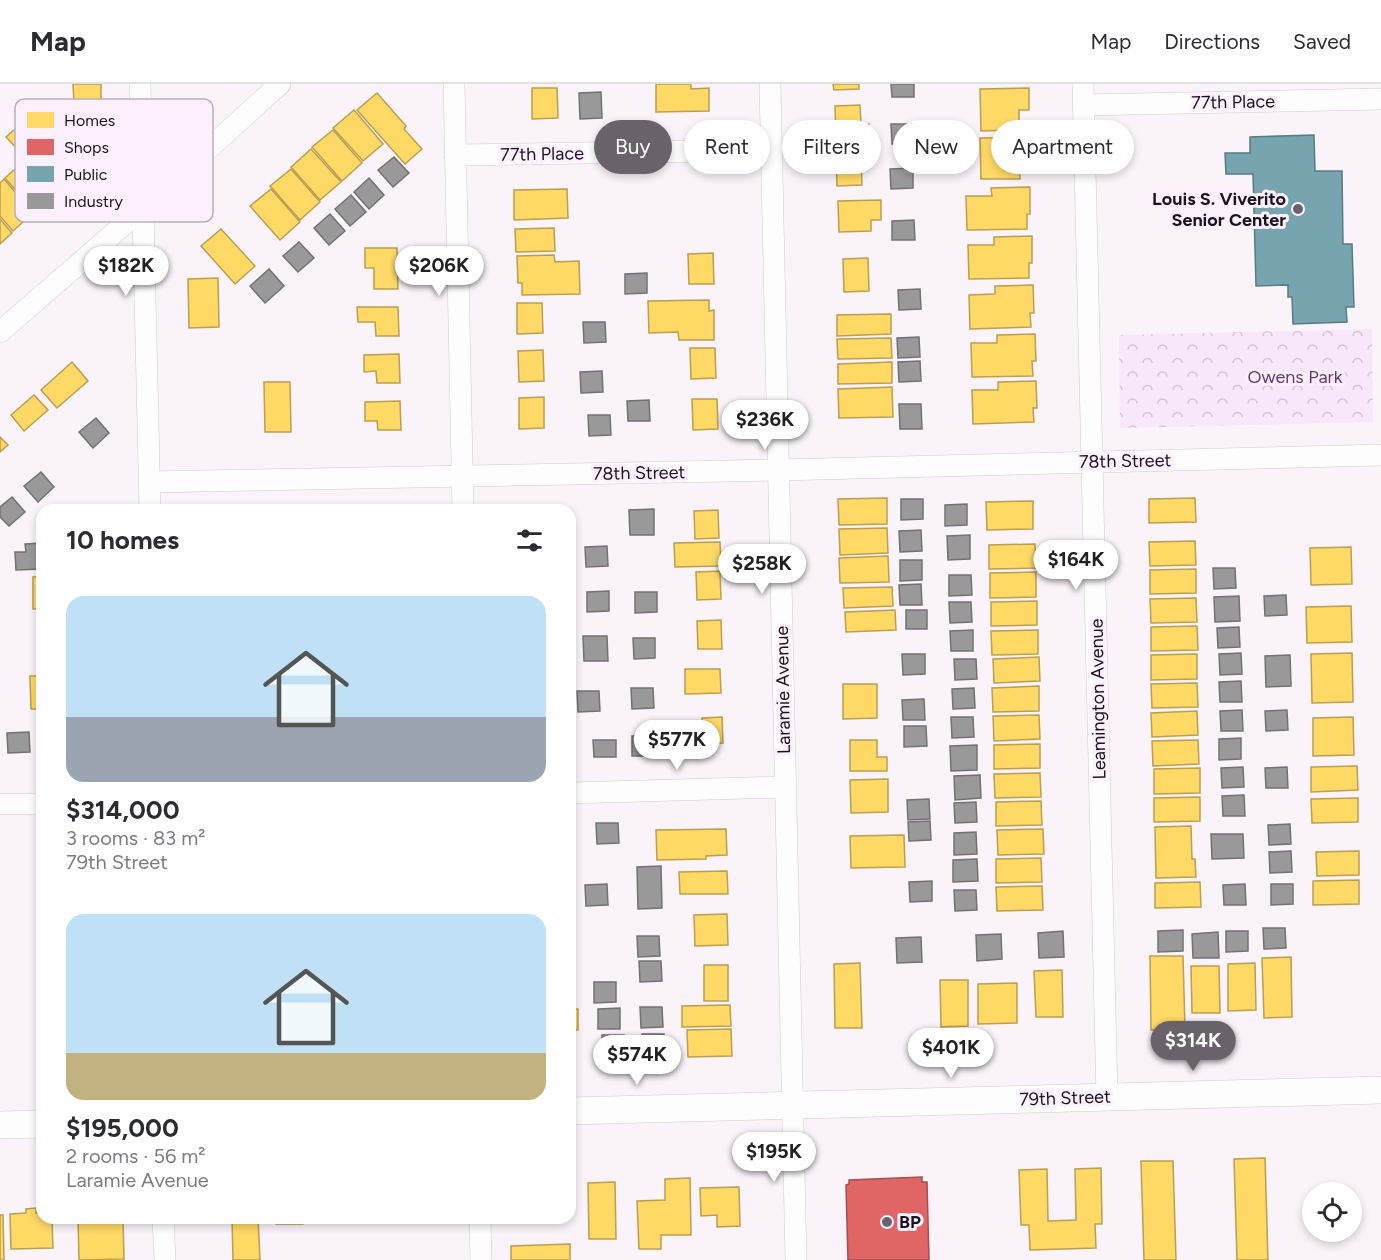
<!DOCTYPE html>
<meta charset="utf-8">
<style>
:root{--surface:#fff;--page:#f2f2f3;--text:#2b2b33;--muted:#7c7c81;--line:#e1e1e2;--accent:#6a626a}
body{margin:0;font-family:Figtree,sans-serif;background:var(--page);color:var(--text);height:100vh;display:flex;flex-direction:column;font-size:22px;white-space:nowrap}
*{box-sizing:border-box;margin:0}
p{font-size:20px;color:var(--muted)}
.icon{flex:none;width:33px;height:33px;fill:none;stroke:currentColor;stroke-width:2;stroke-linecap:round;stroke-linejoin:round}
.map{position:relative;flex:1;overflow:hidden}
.sheet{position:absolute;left:36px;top:420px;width:540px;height:720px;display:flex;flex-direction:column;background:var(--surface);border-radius:18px;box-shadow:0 3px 9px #0003}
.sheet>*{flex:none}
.hud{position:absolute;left:594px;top:36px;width:570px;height:54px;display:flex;gap:12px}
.tools{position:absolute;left:1302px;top:1098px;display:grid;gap:12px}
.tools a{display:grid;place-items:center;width:60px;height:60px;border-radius:50%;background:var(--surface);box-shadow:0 3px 9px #0003;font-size:30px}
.price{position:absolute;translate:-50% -51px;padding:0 14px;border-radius:21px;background:#fff;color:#222;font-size:20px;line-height:39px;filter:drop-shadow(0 2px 3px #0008)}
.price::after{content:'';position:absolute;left:50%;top:36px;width:18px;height:14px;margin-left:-9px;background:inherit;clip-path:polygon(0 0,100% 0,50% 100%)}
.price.on{background:var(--accent);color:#fff}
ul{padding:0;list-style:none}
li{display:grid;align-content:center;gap:12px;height:318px;padding:0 30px}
li span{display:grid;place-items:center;height:186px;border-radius:18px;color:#555}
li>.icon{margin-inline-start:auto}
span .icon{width:108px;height:108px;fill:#fffc;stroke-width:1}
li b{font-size:26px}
h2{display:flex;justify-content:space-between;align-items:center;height:72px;padding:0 30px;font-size:26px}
.pill{padding:0 21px;border-radius:27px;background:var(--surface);box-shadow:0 3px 9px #0003;font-size:21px;line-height:54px}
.pill.on{background:var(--accent);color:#fff}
header{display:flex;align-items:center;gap:36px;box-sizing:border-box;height:84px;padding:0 30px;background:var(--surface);border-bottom:2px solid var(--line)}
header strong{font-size:28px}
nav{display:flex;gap:33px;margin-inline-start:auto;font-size:21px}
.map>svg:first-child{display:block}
</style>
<header>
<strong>Map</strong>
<nav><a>Map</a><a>Directions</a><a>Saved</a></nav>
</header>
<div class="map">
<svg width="1381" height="1176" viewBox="0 0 1381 1176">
<defs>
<pattern id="park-crowns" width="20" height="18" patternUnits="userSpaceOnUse" patternTransform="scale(1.5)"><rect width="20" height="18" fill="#f8e7fa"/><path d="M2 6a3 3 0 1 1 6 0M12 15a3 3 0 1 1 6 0" fill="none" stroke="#d4c5d6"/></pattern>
</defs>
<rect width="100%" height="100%" fill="#faf4fa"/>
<!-- park -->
<polygon fill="url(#park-crowns)" points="1372,245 1373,338 1120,344 1119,251"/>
<!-- homes -->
<g fill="#ffd966" stroke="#bb9e50" stroke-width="1.5">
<polygon points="73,0 101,0 101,18 104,18 105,40 75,40"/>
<polygon points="656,0 691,0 691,5 709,4 709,27 656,28"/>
<polygon points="833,0 859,0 859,5 834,6"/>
<polygon points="532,4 557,4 558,34 532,35"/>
<polygon points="1029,4 1029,26 1019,26 1019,46 981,47 980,5"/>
<polygon points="377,9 406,42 404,45 422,65 405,80 357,26"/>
<polygon points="860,21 861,40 869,40 869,53 836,54 835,22"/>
<polygon points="354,26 383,60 363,77 333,44"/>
<polygon points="22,39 35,54 20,68 6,53"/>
<polygon points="333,46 362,79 342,97 312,63"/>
<polygon points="1029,53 1029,75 1019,75 1020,95 981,95 980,54"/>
<polygon points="311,65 341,98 320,116 291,83"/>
<polygon points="836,68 861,68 862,101 837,102"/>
<polygon points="25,76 54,110 34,127 5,94"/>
<polygon points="291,85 320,118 300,136 270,102"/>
<polygon points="4,95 33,129 13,147 0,132 0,99"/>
<polygon points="1030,103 1030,130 1027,130 1027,145 967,146 966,112 992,112 991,104"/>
<polygon points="271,105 300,138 280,156 250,122"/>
<polygon points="567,105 568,134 514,136 514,106"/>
<polygon points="881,116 881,136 871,136 871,147 839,148 838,117"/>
<polygon points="0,135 12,149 0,160"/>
<polygon points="554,144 555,167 516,168 515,145"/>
<polygon points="221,145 255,182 235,200 201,162"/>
<polygon points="1032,152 1032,179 1029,179 1029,194 969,195 968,161 994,161 994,153"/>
<polygon points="365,164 397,164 398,205 374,205 374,184 365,184"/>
<polygon points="713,169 714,200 689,200 688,170"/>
<polygon points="554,171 555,178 579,177 580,210 522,211 522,199 518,199 517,172"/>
<polygon points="868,174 869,207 844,208 843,175"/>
<polygon points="218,194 219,243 189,244 188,195"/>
<polygon points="1033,201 1034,229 1030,229 1031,243 970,245 969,211 995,210 995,202"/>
<polygon points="709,216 709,227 714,226 714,256 679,256 678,248 649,249 648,217"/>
<polygon points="517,219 542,219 543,249 517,250"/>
<polygon points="357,223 398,223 399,252 376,252 375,238 358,238"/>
<polygon points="891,230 891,250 837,252 837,231"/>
<polygon points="1035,250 1036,277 1032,277 1033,292 972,293 971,259 997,259 997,251"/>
<polygon points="891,254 892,274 838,275 837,255"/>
<polygon points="690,264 715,264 716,294 691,295"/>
<polygon points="543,266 544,297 519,298 518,267"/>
<polygon points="399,270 400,299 377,299 376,287 364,288 364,271"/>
<polygon points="72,278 88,297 57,324 41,306"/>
<polygon points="892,278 892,299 838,300 838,280"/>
<polygon points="1036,297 1037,324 1033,324 1034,338 973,340 972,306 998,306 998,298"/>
<polygon points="264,298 290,298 291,348 265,348"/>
<polygon points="892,303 893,333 839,334 838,305"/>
<polygon points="34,311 48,326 24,347 11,331"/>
<polygon points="544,313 544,344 519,345 519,314"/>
<polygon points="692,315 717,315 718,345 693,346"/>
<polygon points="400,317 401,346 378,346 377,337 365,337 365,318"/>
<polygon points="0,353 8,361 0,368"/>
<polygon points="887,414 887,440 839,441 838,415"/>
<polygon points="1195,414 1196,438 1149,439 1149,415"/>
<polygon points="1033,417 1033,445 987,446 986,418"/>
<polygon points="718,426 719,454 695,455 694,427"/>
<polygon points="887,444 888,469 840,471 839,445"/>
<polygon points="1195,457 1196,481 1150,482 1149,458"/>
<polygon points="720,458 721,482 675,483 674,459"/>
<polygon points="1035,460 1036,484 989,485 989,461"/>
<polygon points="1351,463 1352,500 1311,501 1310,464"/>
<polygon points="888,472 889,498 840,499 839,474"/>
<polygon points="1196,485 1196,509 1150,510 1150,486"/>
<polygon points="720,487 721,515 697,516 696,488"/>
<polygon points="1036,488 1036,513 990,514 990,489"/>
<polygon points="42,492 42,525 33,525 33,493"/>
<polygon points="892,503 893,522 844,524 843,504"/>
<polygon points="1196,514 1197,538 1151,539 1150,515"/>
<polygon points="1037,517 1037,541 991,542 991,518"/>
<polygon points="1351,522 1352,558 1307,559 1306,523"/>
<polygon points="895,526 896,546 846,548 845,528"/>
<polygon points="721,536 722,565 698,565 697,537"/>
<polygon points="1197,542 1198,566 1151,567 1151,543"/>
<polygon points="1038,546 1038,570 992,571 991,547"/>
<polygon points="1352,569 1353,618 1312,619 1311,570"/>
<polygon points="1197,570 1197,595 1151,596 1151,571"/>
<polygon points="1039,573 1040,597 994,599 993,575"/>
<polygon points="685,585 720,585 721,609 685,610"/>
<polygon points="30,592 42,592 42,625 31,625"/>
<polygon points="1197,599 1198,623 1152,624 1151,600"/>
<polygon points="843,600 877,600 877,634 843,635"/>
<polygon points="1039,602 1039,627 993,628 992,604"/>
<polygon points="1197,627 1198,651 1152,653 1151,629"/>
<polygon points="1039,631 1040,655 994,657 993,632"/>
<polygon points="722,633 723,659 680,660 680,641 702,640 702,634"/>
<polygon points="1353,633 1354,671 1313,672 1313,634"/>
<polygon points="850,656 877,656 877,673 887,673 887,687 850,687"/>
<polygon points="1198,656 1199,680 1153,682 1152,657"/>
<polygon points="1040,660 1040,684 994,685 994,661"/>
<polygon points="1357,682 1358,706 1311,708 1311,683"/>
<polygon points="1200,684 1200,709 1154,710 1154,685"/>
<polygon points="1040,689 1041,713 995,714 994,690"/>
<polygon points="888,695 888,728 851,729 850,696"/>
<polygon points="1200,713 1200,737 1154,738 1154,714"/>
<polygon points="1358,714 1358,738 1312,739 1311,715"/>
<polygon points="1041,717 1042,741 996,742 996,718"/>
<polygon points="1191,742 1192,775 1195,775 1196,793 1156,794 1155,743"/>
<polygon points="726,745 727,771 706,772 706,775 657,776 656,746"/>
<polygon points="1043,745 1044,770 998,771 997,746"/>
<polygon points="904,751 905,783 851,784 850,752"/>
<polygon points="1359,767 1359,791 1317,792 1316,768"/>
<polygon points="1041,774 1042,798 996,799 996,775"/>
<polygon points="727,787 728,810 680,810 679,788"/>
<polygon points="1359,796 1359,820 1313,821 1313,797"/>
<polygon points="1200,798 1201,823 1155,824 1155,799"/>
<polygon points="1042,802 1043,826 997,827 996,803"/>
<polygon points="727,830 728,861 695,862 694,831"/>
<polygon points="1150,872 1183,872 1185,945 1151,946"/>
<polygon points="1291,873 1292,933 1264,934 1262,874"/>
<polygon points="860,879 862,944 835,944 834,880"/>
<polygon points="1255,879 1256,926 1228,927 1228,880"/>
<rect x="704" y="881" width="24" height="36"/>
<polygon points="1191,882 1219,882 1220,929 1192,929"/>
<polygon points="1062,886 1063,933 1036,933 1034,887"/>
<polygon points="940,896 968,896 968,942 941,943"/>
<polygon points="1017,899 1017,939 978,940 978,900"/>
<polygon points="730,921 731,942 682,943 682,922"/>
<rect x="570" y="925" width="8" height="21"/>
<polygon points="731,945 732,972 688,973 687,946"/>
<polygon points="570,948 574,948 575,976 570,976"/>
<polygon points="1265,1074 1268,1176 1237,1176 1234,1075"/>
<polygon points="1141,1077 1173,1077 1176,1176 1144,1176"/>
<polygon points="1101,1084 1102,1140 1095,1140 1096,1164 1030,1166 1029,1141 1021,1141 1019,1086 1047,1085 1048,1137 1076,1136 1075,1085"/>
<polygon points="690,1094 691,1151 661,1151 661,1165 639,1165 637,1117 665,1116 665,1095"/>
<polygon points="615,1098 616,1155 589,1155 588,1099"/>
<polygon points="739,1103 740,1142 717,1143 717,1131 701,1132 700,1104"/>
<polygon points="36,1124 36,1129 42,1129 42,1134 52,1134 53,1164 11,1165 10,1130 26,1129 26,1125"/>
<polygon points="0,1131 3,1131 4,1176 0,1176"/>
<polygon points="78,1134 123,1134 124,1175 79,1176"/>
<polygon points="232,1134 258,1134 260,1176 233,1176"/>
<rect x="276" y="1134" width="27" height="6"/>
<polygon points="338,1134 365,1134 365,1138 338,1139"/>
<polygon points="570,1160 570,1176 511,1176 511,1162"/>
</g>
<!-- shops -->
<polygon fill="#e06666" stroke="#a54d50" stroke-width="1.5" points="922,1093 922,1098 927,1098 929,1176 848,1176 846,1101 849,1100 849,1096"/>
<!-- public -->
<polygon fill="#76a5af" stroke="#5b7a83" stroke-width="1.5" points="1314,51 1315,87 1342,87 1343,160 1352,160 1354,223 1346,223 1347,238 1293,240 1292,213 1288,213 1288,201 1256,202 1253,90 1226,90 1225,69 1250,69 1250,53"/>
<!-- industry -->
<g fill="#999" stroke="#747174" stroke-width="1.5">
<polygon points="891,0 914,0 914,13 892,13"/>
<polygon points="601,8 602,34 580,35 579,9"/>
<polygon points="891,40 913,40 914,60 892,60"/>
<polygon points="394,73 409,89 393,103 378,86"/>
<polygon points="913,84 913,104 891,105 890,85"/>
<polygon points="369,94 384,111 369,125 354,108"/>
<polygon points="351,111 366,128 350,142 335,125"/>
<polygon points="330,130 345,147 329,161 314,144"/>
<polygon points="914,136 915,156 892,156 892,137"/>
<polygon points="299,158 314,174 298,188 283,172"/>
<polygon points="269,185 284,202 265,219 250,202"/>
<polygon points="647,189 647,209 625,210 625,190"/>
<polygon points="920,205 921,225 899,226 898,206"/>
<polygon points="583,238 605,238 606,258 584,259"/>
<polygon points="919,253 920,273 898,274 897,254"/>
<polygon points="920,277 921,297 899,298 898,278"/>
<polygon points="602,287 603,308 581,309 580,288"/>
<polygon points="649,316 650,337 628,337 627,317"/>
<polygon points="899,320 921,320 922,345 900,345"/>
<polygon points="588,331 610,331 611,351 589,352"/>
<polygon points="96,334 109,349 93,364 79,348"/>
<polygon points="41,388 54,403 38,418 24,402"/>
<polygon points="12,413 25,428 9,442 0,433 0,423"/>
<polygon points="901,415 923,415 923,435 901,436"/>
<polygon points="967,420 967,441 945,442 945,421"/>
<polygon points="654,425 654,451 630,451 629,426"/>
<polygon points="921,446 922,467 900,468 899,447"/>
<polygon points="970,451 970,475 948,476 947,452"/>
<polygon points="42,459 42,485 16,486 15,468 26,468 25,460"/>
<polygon points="607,462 608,482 586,483 585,463"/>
<polygon points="900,476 922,476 922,496 900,497"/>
<polygon points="1213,484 1235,484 1236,504 1214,505"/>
<polygon points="949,491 971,491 972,511 949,512"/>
<polygon points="921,500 922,521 900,521 899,501"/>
<polygon points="609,507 609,527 587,528 587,508"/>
<polygon points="635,508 657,508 657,528 635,529"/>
<polygon points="1286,511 1287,531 1265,532 1264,512"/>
<polygon points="1239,512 1240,537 1215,538 1214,513"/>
<polygon points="949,518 971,518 972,538 950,539"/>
<rect x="906" y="526" width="21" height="19"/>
<polygon points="1239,543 1240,563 1218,564 1217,544"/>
<polygon points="973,546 973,567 951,567 950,547"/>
<polygon points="583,552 607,552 608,577 584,577"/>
<polygon points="633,554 655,554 655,574 634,575"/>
<polygon points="1241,569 1242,590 1220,591 1219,570"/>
<polygon points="902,570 925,570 925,590 903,591"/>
<polygon points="1290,571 1291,602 1266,603 1265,572"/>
<polygon points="954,575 976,575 977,595 955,596"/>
<polygon points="1241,597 1242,618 1220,618 1219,598"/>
<polygon points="631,604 653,604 654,624 632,625"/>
<polygon points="974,604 975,624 953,625 952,605"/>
<polygon points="577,607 599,607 600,627 578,628"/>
<polygon points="924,615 925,636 903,636 902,616"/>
<polygon points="1242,626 1243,647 1221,647 1220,627"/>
<polygon points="1287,626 1288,646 1266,647 1265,627"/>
<polygon points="951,633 973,633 974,653 952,654"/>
<polygon points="904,642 926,642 927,662 904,663"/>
<polygon points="29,648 30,668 8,669 7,649"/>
<polygon points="650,651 650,672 632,672 632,652"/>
<polygon points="1241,654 1241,675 1219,676 1219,655"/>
<polygon points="593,656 616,656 616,673 594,673"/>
<polygon points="977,661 977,686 951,687 950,662"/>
<polygon points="1243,683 1244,703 1222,704 1221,684"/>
<polygon points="1287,683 1288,704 1266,704 1265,684"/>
<polygon points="980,691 981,714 955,716 954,692"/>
<polygon points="1244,711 1245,732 1223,732 1222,712"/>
<polygon points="929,715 930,735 908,736 907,716"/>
<polygon points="976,718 977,738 955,739 954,719"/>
<polygon points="930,737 931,756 909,757 908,738"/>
<polygon points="596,739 618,739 619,759 597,760"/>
<polygon points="1290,740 1291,760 1269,761 1268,741"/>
<polygon points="976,748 977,770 954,771 954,749"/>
<polygon points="1211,750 1243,750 1244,774 1212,775"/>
<polygon points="1291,767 1292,788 1270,789 1269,768"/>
<polygon points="977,775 978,797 953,798 953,776"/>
<polygon points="661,782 662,824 638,825 637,783"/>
<polygon points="932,797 932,817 910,818 909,798"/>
<polygon points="607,800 608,821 586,822 585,801"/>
<polygon points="1245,800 1246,821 1224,821 1223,801"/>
<polygon points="1271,800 1293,800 1293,820 1271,821"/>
<polygon points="954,806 976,806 977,826 955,827"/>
<polygon points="1263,844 1285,844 1286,864 1264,865"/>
<polygon points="1183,846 1183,867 1158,868 1158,847"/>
<polygon points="1063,847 1064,873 1039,874 1038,849"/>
<polygon points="1226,847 1248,847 1248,867 1226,868"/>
<polygon points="1218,848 1219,874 1193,874 1192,850"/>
<polygon points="1001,850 1002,875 977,877 976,851"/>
<polygon points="637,852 659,852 660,872 638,873"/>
<polygon points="921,853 922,878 897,879 896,854"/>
<polygon points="639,877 661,877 662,897 640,898"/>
<polygon points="594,898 616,898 616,918 594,919"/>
<polygon points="640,923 662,923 663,943 641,944"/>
<polygon points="620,924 620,945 598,945 598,925"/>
<polygon points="642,950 664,950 665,970 643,971"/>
<polygon points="602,951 624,951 625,971 602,972"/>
</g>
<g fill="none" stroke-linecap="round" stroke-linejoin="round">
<defs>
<g id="minor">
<polyline points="140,0 150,426"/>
<polyline points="454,0 463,426"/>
<polyline points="770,0 796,1176"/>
<polyline points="1083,0 1107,1013"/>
<polyline points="1084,21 1381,15"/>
<polyline points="455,71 772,66"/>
<polyline points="0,248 143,124 280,0"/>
<polyline points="150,398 779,386 1381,371"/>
<polyline points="570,709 785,703"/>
<polyline points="0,720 42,720"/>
<polyline points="163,1134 165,1176"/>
<polyline points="480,1134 481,1176"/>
</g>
<g id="major">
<polyline points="570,1027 1381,1006"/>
<polyline points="0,1041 42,1040"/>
</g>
</defs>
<!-- minor casing -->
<use href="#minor" stroke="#d0cad1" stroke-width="22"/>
<!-- major casing -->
<use href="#major" stroke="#d0cad1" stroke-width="28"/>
<!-- minor -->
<use href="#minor" stroke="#fefdfe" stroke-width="21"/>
<!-- major -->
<use href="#major" stroke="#fefdfe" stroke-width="27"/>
</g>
<!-- markers -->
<g fill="#6a626a" stroke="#fcf0fe" stroke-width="2">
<circle cx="1298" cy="125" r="6"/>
<circle cx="887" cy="1138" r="6"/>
</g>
<g text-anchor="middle" stroke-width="6" stroke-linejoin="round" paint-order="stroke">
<!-- street labels -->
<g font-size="18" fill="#1c141d" stroke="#fcf0fe">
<text transform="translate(1233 18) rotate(-1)" y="6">77th Place</text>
<text transform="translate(542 70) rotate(-1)" y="6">77th Place</text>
<text transform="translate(1125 377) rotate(-1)" y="6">78th Street</text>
<text transform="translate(639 389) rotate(-1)" y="6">78th Street</text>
<text transform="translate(783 606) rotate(-91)" y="6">Laramie Avenue</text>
<text transform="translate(1098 615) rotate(-91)" y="6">Leamington Avenue</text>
<text transform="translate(1065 1014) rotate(-2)" y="6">79th Street</text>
</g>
<!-- poi labels -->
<g font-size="18" font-weight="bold" fill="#1c141d" stroke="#fcf0fe" text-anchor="end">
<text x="1286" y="121">Louis S. Viverito<tspan x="1286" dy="21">Senior Center</tspan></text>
<text x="899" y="1144" text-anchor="start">BP</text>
</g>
<!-- park labels -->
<g font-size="18" fill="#6c3473" stroke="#fcf0fe">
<text x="1295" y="299">Owens Park</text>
</g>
</g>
<!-- legend -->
<rect x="15" y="15" width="198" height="123" rx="9" fill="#fcf0fe" stroke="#b9aeba" stroke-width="1.5"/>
<rect x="27" y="28" width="27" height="16" fill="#ffd966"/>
<rect x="27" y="55" width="27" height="16" fill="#e06666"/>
<rect x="27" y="82" width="27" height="16" fill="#76a5af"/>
<rect x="27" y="109" width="27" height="16" fill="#999"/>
<g font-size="16" fill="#1c141d">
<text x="64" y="42">Homes</text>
<text x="64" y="69">Shops</text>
<text x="64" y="96">Public</text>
<text x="64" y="123">Industry</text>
</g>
</svg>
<div class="tools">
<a><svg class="icon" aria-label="locate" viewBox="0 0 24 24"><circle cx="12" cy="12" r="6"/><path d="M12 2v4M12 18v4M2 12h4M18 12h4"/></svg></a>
</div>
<b class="price" style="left:126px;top:213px">$182K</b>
<b class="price" style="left:439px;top:213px">$206K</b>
<b class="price" style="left:765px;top:367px">$236K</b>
<b class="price" style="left:1076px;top:507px">$164K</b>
<b class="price" style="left:762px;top:511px">$258K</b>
<b class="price" style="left:677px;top:687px">$577K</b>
<b class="price on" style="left:1193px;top:988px">$314K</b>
<b class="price" style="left:951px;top:995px">$401K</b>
<b class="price" style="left:637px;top:1002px">$574K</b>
<b class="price" style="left:774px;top:1099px">$195K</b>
<div class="hud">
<a class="pill on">Buy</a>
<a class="pill">Rent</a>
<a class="pill">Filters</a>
<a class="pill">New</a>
<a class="pill">Apartment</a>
</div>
<section class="sheet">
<h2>10 homes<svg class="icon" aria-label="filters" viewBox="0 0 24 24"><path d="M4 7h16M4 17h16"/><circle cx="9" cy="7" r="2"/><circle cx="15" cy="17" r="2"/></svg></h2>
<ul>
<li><span style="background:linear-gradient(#bfe0f5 65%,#9aa5b1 0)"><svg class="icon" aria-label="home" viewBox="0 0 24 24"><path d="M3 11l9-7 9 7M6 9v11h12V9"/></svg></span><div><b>$314,000</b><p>3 rooms · 83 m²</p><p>79th Street</p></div></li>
<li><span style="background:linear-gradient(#bfe0f5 75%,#c2b280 0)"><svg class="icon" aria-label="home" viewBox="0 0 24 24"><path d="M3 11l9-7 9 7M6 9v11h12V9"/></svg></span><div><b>$195,000</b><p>2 rooms · 56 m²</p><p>Laramie Avenue</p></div></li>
</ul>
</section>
</div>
